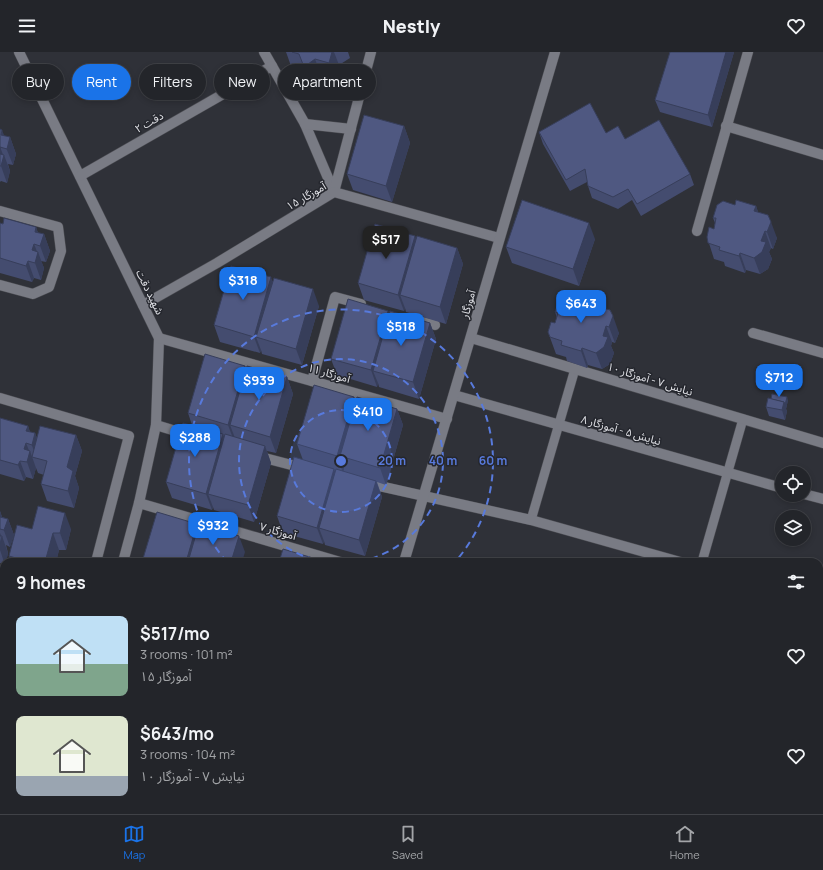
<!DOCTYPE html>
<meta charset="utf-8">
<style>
:root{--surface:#23252a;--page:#2f3136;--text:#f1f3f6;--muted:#a3a5a8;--line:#404247;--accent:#1a73e8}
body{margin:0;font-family:Manrope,"Noto Sans Arabic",sans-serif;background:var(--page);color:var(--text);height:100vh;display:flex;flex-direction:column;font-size:15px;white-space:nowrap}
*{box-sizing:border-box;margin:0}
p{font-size:13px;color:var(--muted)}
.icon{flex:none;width:22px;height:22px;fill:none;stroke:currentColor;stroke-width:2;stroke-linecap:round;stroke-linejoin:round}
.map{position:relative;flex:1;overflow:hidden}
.drawer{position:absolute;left:0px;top:506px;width:823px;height:256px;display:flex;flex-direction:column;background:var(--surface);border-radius:12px 12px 0 0;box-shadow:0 2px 6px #0003,0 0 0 1px var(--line)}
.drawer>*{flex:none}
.banner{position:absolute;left:12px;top:12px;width:400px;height:36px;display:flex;gap:8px}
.buttons{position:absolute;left:775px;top:414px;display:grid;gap:8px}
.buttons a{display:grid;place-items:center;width:36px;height:36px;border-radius:50%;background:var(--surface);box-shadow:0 2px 6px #0003,0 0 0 1px var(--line);font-size:20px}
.price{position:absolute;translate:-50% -34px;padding:0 9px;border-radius:8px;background:var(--accent);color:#fff;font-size:13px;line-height:26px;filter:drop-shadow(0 1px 2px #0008)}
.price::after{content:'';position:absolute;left:50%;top:24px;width:12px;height:9px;margin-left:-6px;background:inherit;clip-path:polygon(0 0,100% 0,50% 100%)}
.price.current{background:#222;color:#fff}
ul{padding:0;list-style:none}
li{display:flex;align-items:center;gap:12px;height:100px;padding:0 16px}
li span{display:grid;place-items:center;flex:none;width:112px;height:80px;border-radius:8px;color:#555}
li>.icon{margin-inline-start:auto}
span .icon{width:48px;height:48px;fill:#fffc;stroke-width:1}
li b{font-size:17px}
h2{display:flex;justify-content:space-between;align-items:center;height:48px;padding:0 16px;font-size:17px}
.pill{padding:0 14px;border-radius:18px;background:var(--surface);box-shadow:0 2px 6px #0003,0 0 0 1px var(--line);font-size:14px;line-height:36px}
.pill.current{background:var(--accent);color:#fff}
header{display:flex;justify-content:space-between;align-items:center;height:52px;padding:0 16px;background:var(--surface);font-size:18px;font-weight:800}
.tab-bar{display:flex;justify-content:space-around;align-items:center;height:56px;border-top:1px solid var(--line);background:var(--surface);font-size:11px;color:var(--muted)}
.tab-bar a{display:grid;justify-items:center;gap:2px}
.tab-bar .current{color:var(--accent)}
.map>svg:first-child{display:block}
</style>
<header><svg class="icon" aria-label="menu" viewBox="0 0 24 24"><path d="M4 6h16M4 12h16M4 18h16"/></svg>Nestly<svg class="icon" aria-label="heart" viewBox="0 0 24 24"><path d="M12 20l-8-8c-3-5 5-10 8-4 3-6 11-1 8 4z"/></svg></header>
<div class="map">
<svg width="823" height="762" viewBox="0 0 823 762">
<rect width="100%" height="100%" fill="#2f3138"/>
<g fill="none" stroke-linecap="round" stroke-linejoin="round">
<defs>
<g id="lane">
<polyline points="531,468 575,317"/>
<polyline points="702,510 743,367"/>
</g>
<g id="street">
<polyline points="19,0 159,286 156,373 139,451 123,510"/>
<polyline points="264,0 305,72 334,140"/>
<polyline points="305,72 351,77"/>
<polyline points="726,74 823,103"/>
<polyline points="80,124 272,14"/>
<polyline points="334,140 371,0"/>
<polyline points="0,159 58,175 61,199 49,235 33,242 0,233"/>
<polyline points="697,179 748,0"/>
<polyline points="143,253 217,211 334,140 499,186"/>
<polyline points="419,269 435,273"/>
<polyline points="753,281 823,301"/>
<polyline points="159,286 447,367"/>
<polyline points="471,286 823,391"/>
<polyline points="312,329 335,245 361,252"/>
<polyline points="454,343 782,436"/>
<polyline points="0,346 129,384 96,510"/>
<polyline points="156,373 192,384"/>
<polyline points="257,404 303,416"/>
<polyline points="366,431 531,468 680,510"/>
<polyline points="804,442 823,447"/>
<polyline points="139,451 340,510"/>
<path d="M 404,510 C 455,340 504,170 555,0"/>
<polyline points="0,538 4,539"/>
<polyline points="0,649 4,650"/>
<polyline points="819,684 823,686"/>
<polyline points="0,735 4,736"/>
<polyline points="68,758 69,762"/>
<polyline points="76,758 90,762"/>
<polyline points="183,762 184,758"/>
<polyline points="332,762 333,758"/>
<polyline points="547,762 548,758"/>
</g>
<g id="secondary">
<polyline points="819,534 823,520"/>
<polyline points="754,762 755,758"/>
</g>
</defs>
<!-- lane casing -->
<use href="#lane" stroke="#4c4d53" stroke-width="10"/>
<!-- street casing -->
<use href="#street" stroke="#4c4d53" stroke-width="11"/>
<!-- secondary casing -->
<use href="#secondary" stroke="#4c4d53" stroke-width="11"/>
<!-- lane -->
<use href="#lane" stroke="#797b84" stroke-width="9"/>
<!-- street -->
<use href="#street" stroke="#797b84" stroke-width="10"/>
<!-- secondary -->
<use href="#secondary" stroke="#8187a7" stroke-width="10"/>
</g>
<!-- wall -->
<g fill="#444c6f">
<polygon points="286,0 348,0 350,6 339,13 335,27 321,23 310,31 305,19 291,14"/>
<polygon points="734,0 712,75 660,60 655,48"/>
<polygon points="404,74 410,91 392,150 353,138 347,122"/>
<polygon points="0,77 4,84 10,85 16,102 13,113 8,112 10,119 7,131 1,129 0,130"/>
<polygon points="539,80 606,81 625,87 690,122 694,133 641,164 632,148 618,157 592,146 588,134 587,130 570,139 543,92"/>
<polygon points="735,153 756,154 758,160 777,186 773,197 771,196 769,200 772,207 768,217 760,222 746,218 745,221 725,214 724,210 714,207 707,185 714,177 715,171 713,166"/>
<polygon points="0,171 36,175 38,181 44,182 50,199 46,210 41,209 44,216 41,228 34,226 32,230 0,221"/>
<polygon points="415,184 416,188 457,196 463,212 446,272 406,260 405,256 404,259 364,248 358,231"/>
<polygon points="595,187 579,234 512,211 506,195"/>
<polygon points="273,229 319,254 302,313 262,302 261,298 260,301 220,290 214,273"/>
<polygon points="576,247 597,249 599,255 619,281 615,291 612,290 611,294 614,301 610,312 602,317 588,313 587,316 567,309 566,305 556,302 548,280 555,271 557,266 555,260"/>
<polygon points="388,259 389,263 430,271 436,287 419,347 379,335 378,331 377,335 337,323 331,307"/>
<polygon points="245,314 246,318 287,325 293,342 276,401 267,399 271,411 254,470 214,458 213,455 212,458 172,446 166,430 192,373 188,361"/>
<polygon points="354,345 356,349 397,357 403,373 386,433 377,430 382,445 365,504 325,493 324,489 323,492 283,481 277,464 303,408 297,392"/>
<polygon points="771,347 788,348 786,357 787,359 785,368 769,364 766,355"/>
<polygon points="0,366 28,374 30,380 35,381 37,386 76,383 82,399 75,424 79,436 74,456 47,449 41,432 44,423 38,421 36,416 33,427 26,425 24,429 0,422"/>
<polygon points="0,459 2,465 8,467 14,483 10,495 6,493 8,501 6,510 4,510 4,512 0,511"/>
<polygon points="32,477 71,477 66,498 59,498 56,510 11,510 9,504"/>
<polygon points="823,554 823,604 819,603 819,567"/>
<polygon points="0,556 4,557 4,613 0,612"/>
</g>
<!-- shaded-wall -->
<g fill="#373e5a">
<polygon points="332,0 334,0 339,13 335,27 329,11"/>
<polygon points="726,0 734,0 712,75 708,63"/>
<polygon points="315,7 321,23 310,31 304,15"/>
<polygon points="404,74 410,91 392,150 386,134"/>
<polygon points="2,78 8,93 10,85 16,102 13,113 1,83"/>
<polygon points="0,95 4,105 4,103 10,119 7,131 1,114 0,105"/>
<polygon points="756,154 762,171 754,159"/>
<polygon points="771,170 777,186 773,197 767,180"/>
<polygon points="589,171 595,187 579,234 573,217"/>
<polygon points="36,175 41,190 44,182 50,199 46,210 35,180"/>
<polygon points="765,179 771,196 769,200 772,207 768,217 760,222 754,206"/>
<polygon points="415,184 421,200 400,243 405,256 404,259 398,243"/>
<polygon points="34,192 38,202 38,200 44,216 41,228 35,211 32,198"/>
<polygon points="457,196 463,212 446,272 440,255"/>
<polygon points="740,201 746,218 745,221 739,204"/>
<polygon points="28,209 34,226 32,230 26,214"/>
<polygon points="271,225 277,242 256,285 261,298 260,301 254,285"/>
<polygon points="313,237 319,254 302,313 296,297"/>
<polygon points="597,249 603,266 596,254"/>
<polygon points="388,259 394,275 373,319 378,331 377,335 371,318"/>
<polygon points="613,264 619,281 615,291 609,275"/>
<polygon points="430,271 436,287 419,347 413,330"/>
<polygon points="606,274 612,290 611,294 614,301 610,312 602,317 596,301"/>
<polygon points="582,296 588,313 587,316 581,299"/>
<polygon points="245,314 251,330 230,373 235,386 234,389 228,373"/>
<polygon points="287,325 293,342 276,401 270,385"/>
<polygon points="354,345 360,361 340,404 344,417 343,421 337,404"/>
<polygon points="787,345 788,348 786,357 787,359 785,368 782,358 784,350"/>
<polygon points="397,357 403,373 386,433 380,416"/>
<polygon points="28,374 33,389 35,381 41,398 37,406 26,379"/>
<polygon points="223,382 229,398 208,442 213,455 212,458 206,442"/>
<polygon points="76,383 82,399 75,424 79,436 74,456 68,439 67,415"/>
<polygon points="26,391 30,401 30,399 36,416 33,427 27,410 24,397"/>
<polygon points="265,394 271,411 254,470 248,453"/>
<polygon points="20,409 26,425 24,429 18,413"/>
<polygon points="334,417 340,433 319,476 324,489 323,492 317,476"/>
<polygon points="376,429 382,445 365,504 359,488"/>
<polygon points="0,459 5,474 8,467 14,483 10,495 0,468"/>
<polygon points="65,461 71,477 66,498 60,481"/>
<polygon points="197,472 203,488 196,510 186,510"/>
<polygon points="0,481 2,486 2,484 8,501 6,510 4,510 0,498"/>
<polygon points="53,481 59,498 56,510 45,510"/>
<polygon points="239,484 245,500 242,510 231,510"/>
</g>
<!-- building -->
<g fill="#4f5881" stroke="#373e5a">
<polygon points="292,0 332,0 329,11 315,7 304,15 299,2"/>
<polygon points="670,0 726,0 708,63 655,48"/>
<polygon points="590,51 606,81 618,74 625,87 659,68 690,122 637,152 628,137 613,145 588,134 585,117 566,128 539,80"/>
<polygon points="364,63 404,74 386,134 347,122"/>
<polygon points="0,77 2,78 1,83 10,85 7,97 0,95 0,97"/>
<polygon points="0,102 4,103 1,114 0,114"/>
<polygon points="522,148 589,171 573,217 506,195"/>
<polygon points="736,148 756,154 754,159 768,163 771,170 767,180 765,179 761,189 766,190 762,200 754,206 740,201 739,204 719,198 720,195 708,191 707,185 709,175 714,177 716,166 713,166 717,153 723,149 735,153"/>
<polygon points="4,166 36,175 35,180 44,182 40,194 34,192 32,198 38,200 35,211 28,209 26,214 0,206 0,171 3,172"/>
<polygon points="375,172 415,184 398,243 358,231"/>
<polygon points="417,184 457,196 440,255 400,243"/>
<polygon points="231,214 271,225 254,285 214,273"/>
<polygon points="274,226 313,237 296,297 256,285"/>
<polygon points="578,243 597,249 596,254 610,258 613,264 609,275 606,274 603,284 608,285 604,295 596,301 582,296 581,299 561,293 562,289 550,285 548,280 551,270 555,271 558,261 555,260 559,248 564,244 576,247"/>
<polygon points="348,247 388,259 371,318 331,307"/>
<polygon points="390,259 430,271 413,330 373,319"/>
<polygon points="205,302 245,314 228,373 188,361"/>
<polygon points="247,314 287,325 270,385 230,373"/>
<polygon points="314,333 354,345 337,404 297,392"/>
<polygon points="772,342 787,345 785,353 784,350 771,347"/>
<polygon points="357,345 397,357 380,416 340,404"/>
<polygon points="768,346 784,350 782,358 766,355"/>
<polygon points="0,366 28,374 26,379 35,381 32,393 26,391 24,397 30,399 27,410 20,409 18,413 0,408"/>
<polygon points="183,371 223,382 206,442 166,430"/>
<polygon points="40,374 76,383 67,415 73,419 68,439 41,432 47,409 32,405"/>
<polygon points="225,382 265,394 248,453 208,442"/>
<polygon points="294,405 334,417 317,476 277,464"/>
<polygon points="336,417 376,429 359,488 319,476"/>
<polygon points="38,454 65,461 60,481 53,481 45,510 30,510 9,504 17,473 32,477"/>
<polygon points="157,460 197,472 186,510 142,510"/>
<polygon points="0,465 8,467 4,478 0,477"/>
<polygon points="199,472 239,484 231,510 188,510"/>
<polygon points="0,484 2,484 0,492"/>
<polygon points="283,497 323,509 323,510 279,510"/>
<polygon points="823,554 823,593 819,592 819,567 821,557"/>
<polygon points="0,556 4,557 4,599 0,598"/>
<polygon points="4,752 4,758 24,758 25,762 0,762 0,753"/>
</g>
<!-- distance rings -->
<circle cx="341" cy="409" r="51" fill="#587adc" fill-opacity=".12"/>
<g fill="none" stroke="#587adc" stroke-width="2" stroke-dasharray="7 5">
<circle cx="341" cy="409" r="51"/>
<path d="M326 510A102 102 0 1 1 356 510"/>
<path d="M227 510A152 152 0 1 1 455 510"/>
</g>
<g text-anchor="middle" stroke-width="3" stroke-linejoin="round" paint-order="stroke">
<!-- street labels -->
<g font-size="11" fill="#e1e2e7" stroke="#25272e">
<text transform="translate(149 70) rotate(-30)" y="4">دقت ۲</text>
<text transform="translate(306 144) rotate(-30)" y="4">آموزگار ۱۵</text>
<text transform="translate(150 240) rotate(64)" y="4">شهید دقت</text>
<text transform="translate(468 252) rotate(-74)" y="4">آموزگار</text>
<text transform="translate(329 321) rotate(16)" y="4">آموزگار ۱۱</text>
<text transform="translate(650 327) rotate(17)" y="4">نیایش ۷ - آموزگار ۱۰</text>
<text transform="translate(621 378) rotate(16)" y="4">نیایش ۵ - آموزگار ۸</text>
<text transform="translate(278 479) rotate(16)" y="4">آموزگار ۷</text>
</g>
</g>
<circle cx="341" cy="409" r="6" fill="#587adc" stroke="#25272e" stroke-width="2"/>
<g font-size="12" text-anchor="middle" font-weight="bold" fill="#587adc" stroke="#25272e" stroke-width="3" stroke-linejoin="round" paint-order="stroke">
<text x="392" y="413">20 m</text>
<text x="443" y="413">40 m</text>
<text x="493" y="413">60 m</text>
</g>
</svg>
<div class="buttons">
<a><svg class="icon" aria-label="locate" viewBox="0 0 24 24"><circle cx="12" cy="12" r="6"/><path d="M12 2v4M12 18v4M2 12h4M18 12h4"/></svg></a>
<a><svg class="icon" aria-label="layers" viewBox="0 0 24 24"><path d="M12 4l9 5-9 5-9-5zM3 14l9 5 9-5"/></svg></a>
</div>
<b class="price current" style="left:386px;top:208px">$517</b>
<b class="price" style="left:243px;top:249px">$318</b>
<b class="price" style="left:581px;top:272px">$643</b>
<b class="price" style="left:401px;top:295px">$518</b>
<b class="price" style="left:779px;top:346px">$712</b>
<b class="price" style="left:259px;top:349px">$939</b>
<b class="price" style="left:368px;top:380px">$410</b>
<b class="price" style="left:195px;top:406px">$288</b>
<b class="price" style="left:213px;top:494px">$932</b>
<div class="banner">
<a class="pill">Buy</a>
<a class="pill current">Rent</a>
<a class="pill">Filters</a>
<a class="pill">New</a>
<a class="pill">Apartment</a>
</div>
<section class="drawer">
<h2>9 homes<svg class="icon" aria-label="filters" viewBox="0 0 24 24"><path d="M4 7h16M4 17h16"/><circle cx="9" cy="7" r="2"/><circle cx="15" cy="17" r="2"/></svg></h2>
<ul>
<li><span style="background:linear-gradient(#bfe0f5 60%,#7fa58c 0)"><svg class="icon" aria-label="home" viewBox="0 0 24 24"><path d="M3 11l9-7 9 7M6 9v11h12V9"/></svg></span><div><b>$517/mo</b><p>3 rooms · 101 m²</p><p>آموزگار ۱۵</p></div><svg class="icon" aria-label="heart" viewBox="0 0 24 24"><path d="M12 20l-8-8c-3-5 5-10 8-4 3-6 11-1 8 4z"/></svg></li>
<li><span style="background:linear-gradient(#dfe7d0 75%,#9aa5b1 0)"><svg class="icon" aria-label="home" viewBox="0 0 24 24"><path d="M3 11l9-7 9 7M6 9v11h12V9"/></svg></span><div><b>$643/mo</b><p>3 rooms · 104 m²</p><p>نیایش ۷ - آموزگار ۱۰</p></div><svg class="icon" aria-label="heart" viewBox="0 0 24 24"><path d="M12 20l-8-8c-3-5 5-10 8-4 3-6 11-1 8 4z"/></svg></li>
</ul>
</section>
</div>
<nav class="tab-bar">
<a class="current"><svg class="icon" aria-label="map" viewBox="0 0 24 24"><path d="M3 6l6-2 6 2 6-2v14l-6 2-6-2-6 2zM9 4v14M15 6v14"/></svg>Map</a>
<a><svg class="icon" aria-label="saved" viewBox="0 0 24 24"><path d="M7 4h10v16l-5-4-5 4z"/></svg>Saved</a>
<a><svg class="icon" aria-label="home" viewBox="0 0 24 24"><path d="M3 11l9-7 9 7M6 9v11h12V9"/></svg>Home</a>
</nav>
